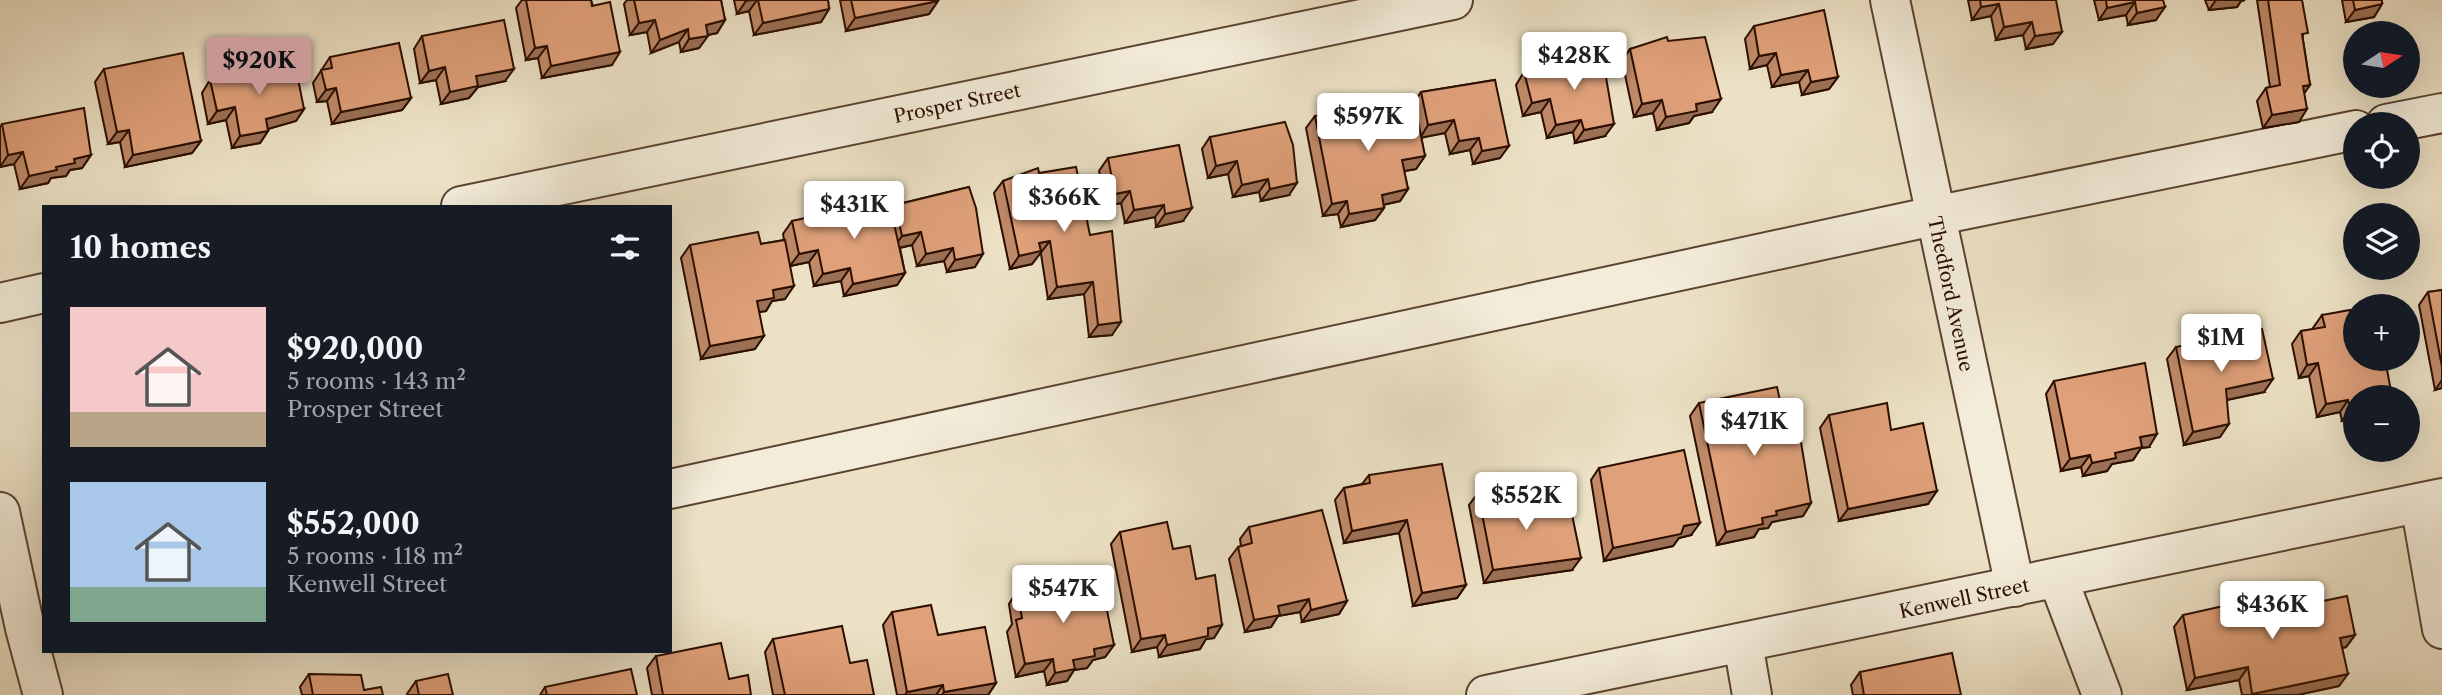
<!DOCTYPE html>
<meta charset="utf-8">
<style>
:root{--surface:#171b24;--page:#242831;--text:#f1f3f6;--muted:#9ea1a6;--accent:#c59692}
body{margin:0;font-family:"Libre Caslon Text",serif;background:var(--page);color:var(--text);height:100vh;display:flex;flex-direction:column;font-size:26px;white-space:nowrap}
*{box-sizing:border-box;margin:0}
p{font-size:23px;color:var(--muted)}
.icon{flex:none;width:38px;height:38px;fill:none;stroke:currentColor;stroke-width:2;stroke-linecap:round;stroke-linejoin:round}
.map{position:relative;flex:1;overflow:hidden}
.details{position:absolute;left:42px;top:205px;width:630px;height:448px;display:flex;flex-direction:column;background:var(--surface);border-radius:0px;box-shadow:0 7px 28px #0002}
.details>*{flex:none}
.needle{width:46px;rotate:78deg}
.fabs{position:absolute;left:2343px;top:21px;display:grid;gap:14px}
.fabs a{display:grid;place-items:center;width:77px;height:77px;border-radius:50%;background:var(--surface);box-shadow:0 7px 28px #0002;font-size:35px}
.price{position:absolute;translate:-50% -60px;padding:0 16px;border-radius:7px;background:#fff;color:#222;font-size:23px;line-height:46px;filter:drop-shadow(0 2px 4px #0008)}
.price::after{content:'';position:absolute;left:50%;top:42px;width:21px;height:16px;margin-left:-10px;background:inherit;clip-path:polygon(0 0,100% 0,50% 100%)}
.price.current{background:var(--accent);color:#111}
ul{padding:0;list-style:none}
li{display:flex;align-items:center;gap:21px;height:175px;padding:0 28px}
li span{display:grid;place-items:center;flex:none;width:196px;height:140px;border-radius:0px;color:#555}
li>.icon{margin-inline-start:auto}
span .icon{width:84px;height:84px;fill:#fffc;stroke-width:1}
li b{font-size:30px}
h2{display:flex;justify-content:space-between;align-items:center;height:84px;padding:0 28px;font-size:30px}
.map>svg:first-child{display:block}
</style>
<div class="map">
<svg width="2442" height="695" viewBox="0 0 2442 695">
<rect width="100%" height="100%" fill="#ece1c5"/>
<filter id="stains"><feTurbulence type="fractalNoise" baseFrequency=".00286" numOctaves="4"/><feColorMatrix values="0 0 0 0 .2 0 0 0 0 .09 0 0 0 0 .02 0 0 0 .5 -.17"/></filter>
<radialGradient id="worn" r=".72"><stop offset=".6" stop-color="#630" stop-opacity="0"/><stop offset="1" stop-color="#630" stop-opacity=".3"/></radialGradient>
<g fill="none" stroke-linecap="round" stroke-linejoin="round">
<defs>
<g id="minor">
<polyline points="1890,0 2015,587"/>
<polyline points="2386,124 2442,113"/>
<polyline points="461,206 1453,0"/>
<polyline points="0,303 44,293"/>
<polyline points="670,489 1934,216 2356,130"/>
<polyline points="2420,503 2442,629"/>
<polyline points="0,512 25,628 43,695"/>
<polyline points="2058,579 2102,695"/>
<polyline points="1743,643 1752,695"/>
<polyline points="1486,695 2442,498"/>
</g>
</defs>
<!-- minor casing -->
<use href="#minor" stroke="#5b4331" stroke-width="42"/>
<!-- minor -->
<use href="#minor" stroke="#f3ecd9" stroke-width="38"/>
</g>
<!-- wall -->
<g fill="#c08a69" stroke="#2b0e00" stroke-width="2">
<polygon points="522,0 591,0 612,65 542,78 538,58 526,60 516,8"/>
<polygon points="627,0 721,0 725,20 717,33 708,35 699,48 681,52 679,42 651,53 647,32 630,35 624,4"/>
<polygon points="734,0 828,0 829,9 821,22 754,35 749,11 737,14"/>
<polygon points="840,0 938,0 938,1 929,14 846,31"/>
<polygon points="1968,0 2056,0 2053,44 2026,49 2023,35 1996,40 1991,16 1972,20"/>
<polygon points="2094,0 2163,0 2156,20 2128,25 2126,15 2099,20"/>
<polygon points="2205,0 2245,0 2241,1 2237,7 2209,10"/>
<polygon points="2257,0 2302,0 2303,40 2310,85 2304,93 2299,122 2263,128 2257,101 2266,88 2270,87"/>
<polygon points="2342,0 2382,0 2382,4 2374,17 2346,22"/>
<polygon points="1754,26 1838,77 1829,89 1802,95 1799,82 1772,87 1767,65 1750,69 1745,39"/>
<polygon points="422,36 505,81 478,87 469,98 441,104 436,80 420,83 414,49"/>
<polygon points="1668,41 1712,112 1694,116 1689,123 1657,130 1653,113 1634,117 1622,61 1630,49"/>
<polygon points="330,57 411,98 402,110 332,124 327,101 317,102 313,83"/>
<polygon points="104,69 201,141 192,153 125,167 120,142 108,144 95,82"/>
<polygon points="1524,72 1605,136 1575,143 1573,132 1547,138 1541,112 1523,116 1516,85"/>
<polygon points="210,80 304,109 296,121 268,129 268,131 260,143 232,148 226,120 208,124 202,93"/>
<polygon points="1495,80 1500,158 1473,164 1470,150 1450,154 1445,133 1421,137 1425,156 1416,169 1404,171 1408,189 1400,201 1383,205 1384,208 1375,220 1341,227 1338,214 1323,216 1306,128 1315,116 1389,112 1413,106 1413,104 1421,92"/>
<polygon points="2,124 91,155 82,168 70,170 66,176 51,178 48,183 20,189 14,164 0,167 0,127"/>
<polygon points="1210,137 1289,195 1261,201 1259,192 1233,197 1228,174 1208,178 1202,149"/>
<polygon points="1108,158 1183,221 1156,227 1155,217 1125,223 1121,203 1106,206 1099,171"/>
<polygon points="1039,173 1090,235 1112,335 1089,337 1084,294 1048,299 1041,254 1039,254 1032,264 1010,269 994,193 1003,181"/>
<polygon points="969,187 975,267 947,272 944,261 917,266 912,245 900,248 905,273 897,285 844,296 841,281 814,286 809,262 790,266 785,299 772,301 766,311 759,312 755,349 701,359 681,258 690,245 761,244 784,240 783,234 792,221 857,212 857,209 865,197 891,210 895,205"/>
<polygon points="2442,290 2442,388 2435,390 2419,305 2428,292"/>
<polygon points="2322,315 2356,397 2356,418 2342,421 2340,412 2317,417 2309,376 2299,378 2292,344 2301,331 2314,329 2313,328"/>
<polygon points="2176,347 2264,392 2227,400 2220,437 2184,445 2167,359"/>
<polygon points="2054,381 2149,447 2141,448 2133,460 2112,464 2107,471 2083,476 2081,467 2061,471 2046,394"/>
<polygon points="1699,403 1787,433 1811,503 1803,516 1772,522 1768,528 1759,529 1754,537 1717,545 1690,416"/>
<polygon points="1829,415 1891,430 1928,504 1839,521 1820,428"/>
<polygon points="1599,468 1691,535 1679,538 1673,546 1604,561 1591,480"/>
<polygon points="1369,475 1466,585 1457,598 1413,606 1399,533 1344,543 1335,500 1344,488 1362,484"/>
<polygon points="1478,493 1572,570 1484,583 1469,505"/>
<polygon points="1249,527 1347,601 1339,614 1302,622 1300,612 1278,616 1271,627 1245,632 1229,559 1238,547 1241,546 1240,539"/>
<polygon points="1120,532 1173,549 1196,579 1222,625 1214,638 1206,639 1200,649 1159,657 1157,647 1132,652 1111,544"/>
<polygon points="1081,586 1114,645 1105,657 1093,660 1087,668 1074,670 1067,681 1047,685 1044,671 1016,677 1007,632 1012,624 1009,604 1017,591 1069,604 1073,603 1073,598"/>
<polygon points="2260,598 2304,605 2355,635 2346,647 2342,648 2339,686 2297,695 2242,695 2239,680 2187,690 2174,627 2183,615 2240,618 2252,616 2251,610"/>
<polygon points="892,612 938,635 996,683 988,695 897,695 883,625"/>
<polygon points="773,639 850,663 874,695 773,695 765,652"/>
<polygon points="656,656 751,695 652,695 647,668"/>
<polygon points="1860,672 1961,695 1853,695 1851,685"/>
<polygon points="309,674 364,690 383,695 302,695 300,687"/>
<polygon points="416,681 453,695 408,695 407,694"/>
<polygon points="545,687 637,695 540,695"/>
</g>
<!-- shaded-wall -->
<g fill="#9c7055" stroke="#2b0e00" stroke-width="2">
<polygon points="752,0 757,0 749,11 737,14 746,1"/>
<polygon points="2216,0 2245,0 2241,1 2237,7 2209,10"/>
<polygon points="938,1 929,14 846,31 855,18"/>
<polygon points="2135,2 2126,15 2099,20 2107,8"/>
<polygon points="1999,4 1991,16 1972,20 1981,7"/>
<polygon points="2382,4 2374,17 2346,22 2355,10"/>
<polygon points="2165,7 2156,20 2128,25 2137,13"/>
<polygon points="829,9 821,22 754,35 763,23"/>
<polygon points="655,20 647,32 630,35 639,23"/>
<polygon points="725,20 717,33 697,37 706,25"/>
<polygon points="2032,22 2023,35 1996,40 2004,27"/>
<polygon points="688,29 679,42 651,53 660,40"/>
<polygon points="2062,32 2053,44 2026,49 2035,36"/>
<polygon points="708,36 699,48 681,52 689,39"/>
<polygon points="547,46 538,58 526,60 535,48"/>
<polygon points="620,52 612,65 542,78 551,66"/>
<polygon points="1776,53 1767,65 1750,69 1759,56"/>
<polygon points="445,67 436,80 420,83 429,71"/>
<polygon points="514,69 505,81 478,87 469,98 441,104 450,92 476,76"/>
<polygon points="1808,70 1799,82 1772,87 1781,75"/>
<polygon points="1838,77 1829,89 1802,95 1811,82"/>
<polygon points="2310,85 2301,98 2303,86"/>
<polygon points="336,88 327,101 317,102 326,90"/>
<polygon points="411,98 402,110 332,124 341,112"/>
<polygon points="1550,99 1541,112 1523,116 1532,103"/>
<polygon points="1721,99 1712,112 1694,116 1689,123 1657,130 1666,117 1696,104"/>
<polygon points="1662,100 1653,113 1634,117 1642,104"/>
<polygon points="235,107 226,120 208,124 217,111"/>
<polygon points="304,109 296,121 257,132 266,119"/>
<polygon points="2307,109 2299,122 2263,128 2272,115"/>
<polygon points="1454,120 1445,133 1420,138 1428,125"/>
<polygon points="1581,120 1573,132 1547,138 1556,125"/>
<polygon points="1614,124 1605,136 1575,143 1584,130"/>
<polygon points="129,130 120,142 108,144 117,132"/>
<polygon points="268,131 260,143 232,148 240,136"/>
<polygon points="1479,138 1470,150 1450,154 1459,141"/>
<polygon points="201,141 192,153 125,167 133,155"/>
<polygon points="1509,146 1500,158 1473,164 1482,151"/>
<polygon points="23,152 14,164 0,167 8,155"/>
<polygon points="91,155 82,168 70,170 66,176 51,178 48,183 20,189 29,176 74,159"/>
<polygon points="1425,156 1416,169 1393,173 1402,160"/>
<polygon points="1237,161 1228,174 1208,178 1216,166"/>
<polygon points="1268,179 1259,192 1233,197 1242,185"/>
<polygon points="1297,183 1289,195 1261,201 1270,189"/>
<polygon points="1408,189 1400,201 1373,207 1382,195"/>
<polygon points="1130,191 1121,203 1106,206 1115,194"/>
<polygon points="1347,201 1338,214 1323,216 1332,204"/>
<polygon points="1164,205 1155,217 1125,223 1134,210"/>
<polygon points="1192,208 1183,221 1156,227 1165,214"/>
<polygon points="1384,208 1375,220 1341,227 1349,214"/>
<polygon points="921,232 912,245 893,249 902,236"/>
<polygon points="1050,241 1032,264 1010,269 1019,256 1039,243"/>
<polygon points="953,248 944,261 917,266 926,254"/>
<polygon points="818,250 809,262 790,266 799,254"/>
<polygon points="983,254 975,267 947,272 955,260"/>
<polygon points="850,268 841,281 814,286 823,274"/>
<polygon points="905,273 897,285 844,296 853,284"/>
<polygon points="1093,282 1084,294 1048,299 1057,287"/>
<polygon points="794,286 785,299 772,301 766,311 749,314 757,301 773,290"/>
<polygon points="1121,322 1112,335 1089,337 1098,325"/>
<polygon points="764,336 755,349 701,359 710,346"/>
<polygon points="2318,363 2309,376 2299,378 2307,365"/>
<polygon points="2273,379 2264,392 2217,402 2226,389"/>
<polygon points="2442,380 2442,388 2435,390"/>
<polygon points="2391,391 2387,397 2366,397 2368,396"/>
<polygon points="2348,400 2340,412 2317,417 2326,404"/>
<polygon points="2356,408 2356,418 2342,421 2350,409"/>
<polygon points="2229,424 2220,437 2184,445 2193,432"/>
<polygon points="2157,434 2149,447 2141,448 2133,460 2112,464 2107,471 2083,476 2092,463 2115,453 2140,437"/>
<polygon points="2090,455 2081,467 2061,471 2070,459"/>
<polygon points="1937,491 1928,504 1839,521 1848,509"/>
<polygon points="1811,503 1803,516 1772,522 1768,528 1759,529 1754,537 1717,545 1726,532 1776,511"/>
<polygon points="1407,520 1399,533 1344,543 1352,531"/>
<polygon points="1700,523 1691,535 1679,538 1673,546 1604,561 1613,548 1684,526"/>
<polygon points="1581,558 1572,570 1484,583 1493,570"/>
<polygon points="1466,585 1457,598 1413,606 1422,593"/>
<polygon points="1309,599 1300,612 1278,616 1271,627 1245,632 1254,620 1278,606"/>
<polygon points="1347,601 1339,614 1302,622 1311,610"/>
<polygon points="1222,625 1214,638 1206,639 1200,649 1159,657 1167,645 1208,628"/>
<polygon points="1165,635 1157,647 1132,652 1141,639"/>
<polygon points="2355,635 2346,647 2331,651 2340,638"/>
<polygon points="1114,645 1105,657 1093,660 1087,668 1074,670 1067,681 1047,685 1055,673 1073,660 1094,649"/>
<polygon points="1053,659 1044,671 1016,677 1025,664"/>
<polygon points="2248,667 2239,680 2187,690 2195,678"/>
<polygon points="2348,674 2339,686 2297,695 2251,695 2252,694"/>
<polygon points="996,683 988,695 942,695 944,692"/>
<polygon points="943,685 936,695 905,695 907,692"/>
</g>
<!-- building -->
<g fill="#dfa07a" stroke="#2b0e00" stroke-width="2">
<polygon points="526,0 591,0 592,6 610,2 620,52 551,66 547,46 535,48"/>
<polygon points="634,0 721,0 725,20 706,25 708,36 689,39 688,29 660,40 655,20 639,23"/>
<polygon points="758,0 828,0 829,9 763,23"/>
<polygon points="851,0 938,0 938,1 855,18"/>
<polygon points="1980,0 2056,0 2062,32 2035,36 2032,22 2004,27 1999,4 1981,7"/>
<polygon points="2106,0 2163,0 2165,7 2137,13 2135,2 2107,8"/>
<polygon points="2268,0 2302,0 2308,33 2302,34 2310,85 2303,86 2307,109 2272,115 2266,88 2280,85"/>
<polygon points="2353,0 2382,0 2382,4 2355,10"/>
<polygon points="1824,10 1838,77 1811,82 1808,70 1781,75 1776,53 1759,56 1754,26"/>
<polygon points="504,20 514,69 476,76 478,86 450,92 445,67 429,71 422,36"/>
<polygon points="1667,37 1668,41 1705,37 1721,99 1696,104 1697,111 1666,117 1662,100 1642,104 1630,49"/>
<polygon points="399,43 411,98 341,112 336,88 326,90 321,70 332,68 330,57"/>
<polygon points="183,53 201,141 133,155 129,130 117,132 104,69"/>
<polygon points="1598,56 1606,77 1614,124 1584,130 1581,120 1556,125 1550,99 1532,103 1524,72"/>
<polygon points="295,64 304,109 266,119 268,131 240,136 235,107 217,111 210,80"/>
<polygon points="1495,80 1509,146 1482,151 1479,138 1459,141 1454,120 1428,125 1421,92"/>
<polygon points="1387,102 1389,112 1415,106 1425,156 1402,160 1408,189 1382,195 1384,208 1349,214 1347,201 1332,204 1315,116"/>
<polygon points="84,108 91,155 74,159 75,163 56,167 57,170 29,176 23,152 8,155 2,124"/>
<polygon points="1285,122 1293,145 1297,183 1270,189 1268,179 1242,185 1237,161 1216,166 1210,137"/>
<polygon points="1179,145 1192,208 1165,214 1164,205 1134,210 1130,191 1115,194 1108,158"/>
<polygon points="1076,167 1090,235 1112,231 1121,322 1098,325 1093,282 1057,287 1050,241 1039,243 1041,251 1019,256 1003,181 1038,168 1039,173"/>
<polygon points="969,187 976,208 983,254 955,260 953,248 926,254 921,232 902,236 895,205"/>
<polygon points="887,192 905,273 853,284 850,268 823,274 818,250 799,254 792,221 849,208 851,214 868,209 865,197"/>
<polygon points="758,232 761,244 785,240 794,286 773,290 774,298 757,301 764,336 710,346 690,245"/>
<polygon points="2442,290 2442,367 2428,292"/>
<polygon points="2350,310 2352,321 2356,320 2356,359 2385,359 2391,391 2368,396 2368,397 2356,397 2356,408 2350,409 2348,400 2326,404 2318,363 2307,365 2301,331 2325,327 2322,315"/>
<polygon points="2262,329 2273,379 2226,389 2229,424 2193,432 2176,347"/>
<polygon points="2145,363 2157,434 2140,437 2142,447 2115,453 2116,458 2092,463 2090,455 2070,459 2054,381"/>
<polygon points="1777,387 1787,433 1799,430 1811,503 1776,511 1777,515 1762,518 1763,524 1726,532 1699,403"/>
<polygon points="1887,403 1891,430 1923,423 1937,491 1848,509 1829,415"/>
<polygon points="1684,450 1700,523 1684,526 1681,534 1613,548 1599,468"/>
<polygon points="1442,464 1466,585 1422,593 1407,520 1352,531 1344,488 1370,483 1369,475"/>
<polygon points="1515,486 1520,515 1570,505 1581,558 1493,570 1478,493"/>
<polygon points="1322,510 1347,601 1311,610 1309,599 1278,606 1280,615 1254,620 1238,547 1252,543 1249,527"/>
<polygon points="1167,522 1173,549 1190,546 1196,579 1215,575 1222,625 1208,628 1208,636 1167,645 1165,635 1141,639 1120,532"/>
<polygon points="1101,581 1114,645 1094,649 1095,656 1073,660 1075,669 1055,673 1053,659 1025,664 1016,620 1022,618 1017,591 1065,582 1069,604 1084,601 1081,586"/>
<polygon points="2301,589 2304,605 2347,596 2355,635 2340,638 2348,674 2252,694 2248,667 2195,678 2183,615 2237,603 2240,618 2262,614 2260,598"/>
<polygon points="931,605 938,635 985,627 996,683 944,692 943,685 907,692 892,612"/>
<polygon points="842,626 850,663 867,660 874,695 785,695 773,639"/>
<polygon points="721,643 729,679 748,675 751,695 663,695 656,656"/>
<polygon points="1952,653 1961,695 1864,695 1860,672"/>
<polygon points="631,669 637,695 547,695 545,687"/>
<polygon points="309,674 361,675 364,690 381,687 383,695 313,695"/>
<polygon points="448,674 453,695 419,695 416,681"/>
</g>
<g text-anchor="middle" stroke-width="5" stroke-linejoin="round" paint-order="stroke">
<!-- street labels -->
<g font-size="19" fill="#2b0e00" stroke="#f3ecd9">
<text transform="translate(957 103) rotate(-12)" y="7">Prosper Street</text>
<text transform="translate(1951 294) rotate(78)" y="7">Thedford Avenue</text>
<text transform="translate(1964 598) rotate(-12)" y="7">Kenwell Street</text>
</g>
</g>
<rect width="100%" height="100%" filter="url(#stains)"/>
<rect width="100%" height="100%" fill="url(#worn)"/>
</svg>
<div class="fabs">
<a><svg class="needle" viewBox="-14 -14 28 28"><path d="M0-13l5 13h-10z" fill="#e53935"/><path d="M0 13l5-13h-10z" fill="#9ea1a6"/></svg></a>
<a><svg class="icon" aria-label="locate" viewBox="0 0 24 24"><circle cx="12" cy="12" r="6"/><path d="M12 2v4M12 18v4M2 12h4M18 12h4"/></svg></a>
<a><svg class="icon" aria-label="layers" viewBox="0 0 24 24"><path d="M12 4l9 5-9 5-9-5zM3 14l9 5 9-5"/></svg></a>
<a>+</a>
<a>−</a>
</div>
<b class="price" style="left:1574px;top:92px">$428K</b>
<b class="price current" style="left:259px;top:97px">$920K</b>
<b class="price" style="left:1368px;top:153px">$597K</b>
<b class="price" style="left:1064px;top:234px">$366K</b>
<b class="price" style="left:854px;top:241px">$431K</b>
<b class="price" style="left:2221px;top:374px">$1M</b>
<b class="price" style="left:1754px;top:458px">$471K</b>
<b class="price" style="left:1526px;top:532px">$552K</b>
<b class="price" style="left:1063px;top:625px">$547K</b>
<b class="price" style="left:2272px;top:641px">$436K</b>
<section class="details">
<h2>10 homes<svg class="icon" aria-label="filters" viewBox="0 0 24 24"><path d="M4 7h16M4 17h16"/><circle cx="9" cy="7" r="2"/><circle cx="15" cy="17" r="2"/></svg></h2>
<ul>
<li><span style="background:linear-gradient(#f6c9c9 75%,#b9a48a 0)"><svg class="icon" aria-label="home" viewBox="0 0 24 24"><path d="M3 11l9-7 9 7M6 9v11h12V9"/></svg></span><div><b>$920,000</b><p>5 rooms · 143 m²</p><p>Prosper Street</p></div></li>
<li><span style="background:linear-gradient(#a9c7e8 75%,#7fa58c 0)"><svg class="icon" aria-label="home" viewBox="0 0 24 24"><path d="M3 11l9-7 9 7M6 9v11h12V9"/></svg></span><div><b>$552,000</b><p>5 rooms · 118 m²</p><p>Kenwell Street</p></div></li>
</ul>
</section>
</div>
